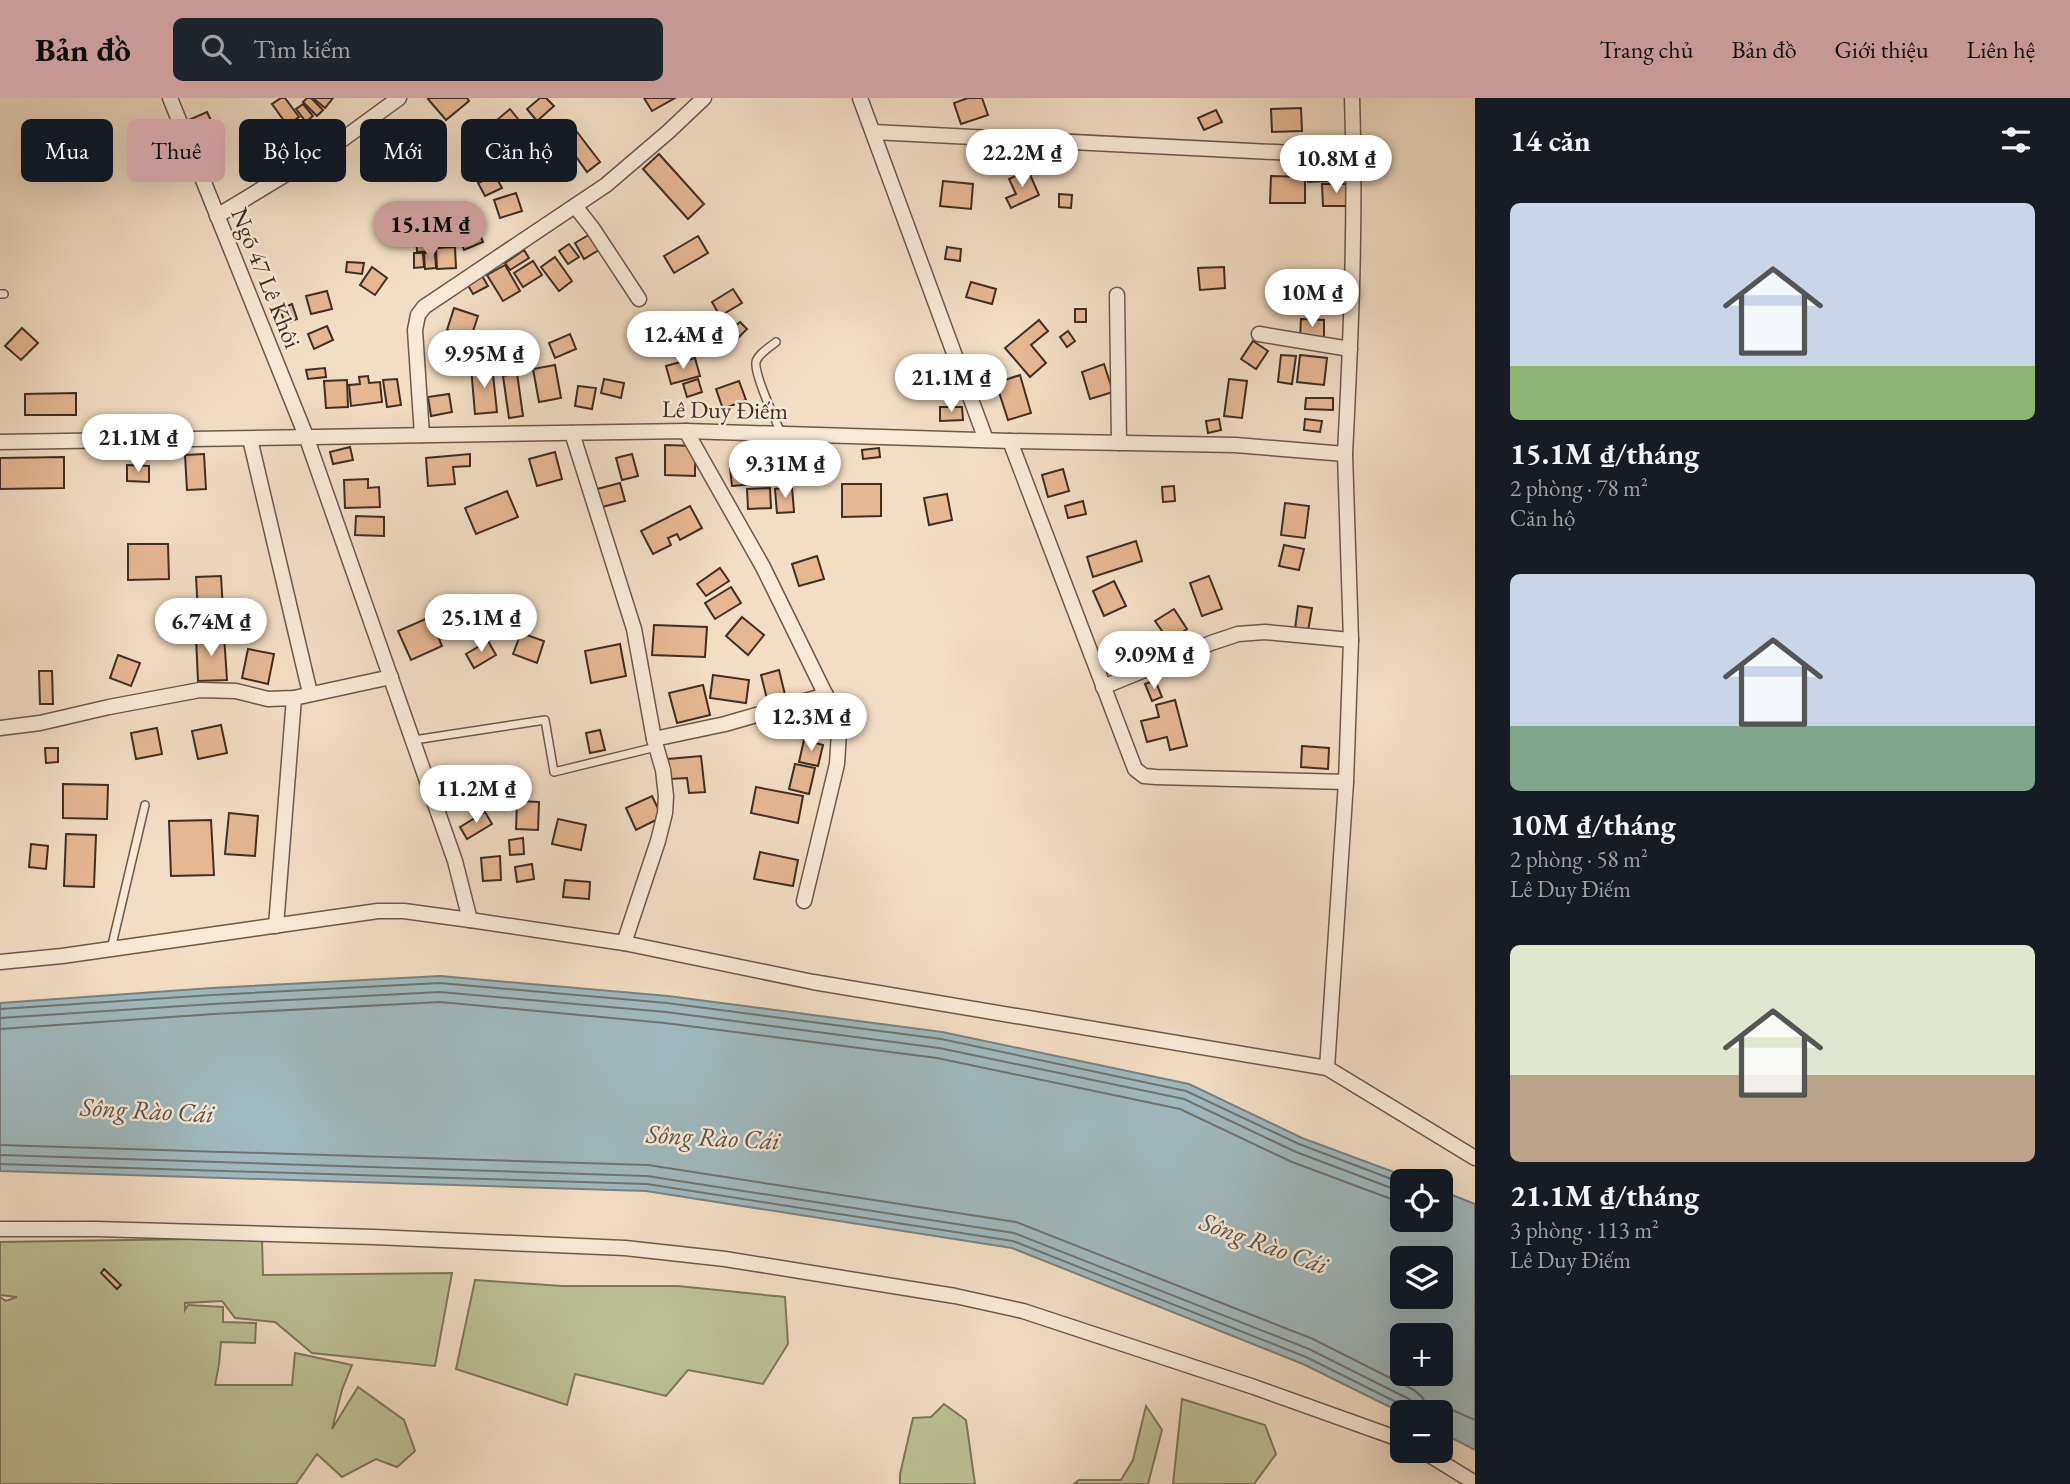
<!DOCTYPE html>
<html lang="vi">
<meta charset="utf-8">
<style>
:root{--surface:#171b24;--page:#20242c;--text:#f1f3f6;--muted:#9ea1a6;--accent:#c59692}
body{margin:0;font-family:"EB Garamond",serif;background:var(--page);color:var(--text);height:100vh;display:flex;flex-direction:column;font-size:26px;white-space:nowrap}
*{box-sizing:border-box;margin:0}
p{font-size:23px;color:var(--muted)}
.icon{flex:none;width:38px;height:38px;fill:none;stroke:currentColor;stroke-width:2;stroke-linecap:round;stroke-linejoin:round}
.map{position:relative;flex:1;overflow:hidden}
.panel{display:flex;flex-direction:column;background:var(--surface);width:595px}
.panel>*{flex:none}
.hud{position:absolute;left:21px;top:21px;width:665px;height:63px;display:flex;gap:14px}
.tools{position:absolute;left:1390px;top:1071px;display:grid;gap:14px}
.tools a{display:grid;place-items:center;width:63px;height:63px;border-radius:10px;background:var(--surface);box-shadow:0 7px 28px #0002;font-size:35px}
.price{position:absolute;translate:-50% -60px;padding:0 16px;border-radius:24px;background:#fff;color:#222;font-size:23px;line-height:46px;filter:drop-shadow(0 2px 4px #0008)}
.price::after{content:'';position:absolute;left:50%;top:42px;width:21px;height:16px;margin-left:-10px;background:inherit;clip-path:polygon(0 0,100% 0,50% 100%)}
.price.current{background:var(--accent);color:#111}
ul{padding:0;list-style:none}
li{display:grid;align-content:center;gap:14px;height:371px;padding:0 35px}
li span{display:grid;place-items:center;height:217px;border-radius:10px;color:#555}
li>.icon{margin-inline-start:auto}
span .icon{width:126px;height:126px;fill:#fffc;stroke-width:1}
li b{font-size:30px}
h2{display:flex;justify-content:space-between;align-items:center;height:84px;padding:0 35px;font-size:30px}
.pill{padding:0 24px;border-radius:10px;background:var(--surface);box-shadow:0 7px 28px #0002;font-size:24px;line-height:63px}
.pill.current{background:var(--accent);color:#111}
header{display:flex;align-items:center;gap:42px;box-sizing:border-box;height:98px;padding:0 35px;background:var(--accent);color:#111}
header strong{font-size:33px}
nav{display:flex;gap:38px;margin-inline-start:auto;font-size:24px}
.search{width:490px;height:63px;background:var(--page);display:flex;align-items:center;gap:18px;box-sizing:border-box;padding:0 24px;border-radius:10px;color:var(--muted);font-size:26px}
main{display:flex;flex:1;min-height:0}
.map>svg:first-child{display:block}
</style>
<header>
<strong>Bản đồ</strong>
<div class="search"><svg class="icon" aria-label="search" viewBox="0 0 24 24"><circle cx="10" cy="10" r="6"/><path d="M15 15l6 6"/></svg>Tìm kiếm</div>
<nav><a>Trang chủ</a><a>Bản đồ</a><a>Giới thiệu</a><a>Liên hệ</a></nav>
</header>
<main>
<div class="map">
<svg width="1475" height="1386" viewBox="0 0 1475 1386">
<rect width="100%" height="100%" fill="#f2dec4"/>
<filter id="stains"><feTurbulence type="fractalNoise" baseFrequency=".00286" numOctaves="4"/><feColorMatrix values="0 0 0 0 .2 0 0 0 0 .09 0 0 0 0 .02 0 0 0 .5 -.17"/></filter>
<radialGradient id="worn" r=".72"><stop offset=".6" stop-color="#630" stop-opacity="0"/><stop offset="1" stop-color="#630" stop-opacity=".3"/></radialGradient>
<!-- green -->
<g fill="#bcc193" stroke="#7e775b" stroke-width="2">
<polygon points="262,1140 263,1177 452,1175 435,1268 312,1255 275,1224 235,1220 222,1203 185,1205 185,1212 188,1207 223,1209 223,1224 256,1225 255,1245 221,1244 219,1266 215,1287 292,1287 295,1255 352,1267 342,1292 332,1331 358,1289 404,1322 415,1353 397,1369 376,1361 342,1379 317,1356 296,1386 0,1386 0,1199 6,1203 17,1199 0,1197 0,1144"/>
<polygon points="475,1182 562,1188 678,1188 785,1199 788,1246 763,1286 688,1272 666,1298 575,1276 567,1307 456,1271"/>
<polygon points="1182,1301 1265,1327 1276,1356 1254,1386 1173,1386"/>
<polygon points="944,1306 966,1322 975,1386 900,1386 900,1376 913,1320 931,1319"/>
<polygon points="1146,1308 1162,1332 1148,1386 1074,1386 1079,1382 1121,1382 1133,1362"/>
</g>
<!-- water -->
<path fill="#a0b9bf" stroke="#7a8181" stroke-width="2" fill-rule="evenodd" d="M 440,878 L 668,898 L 942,934 L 1189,986 L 1302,1040 L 1418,1083 L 1402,1083 L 1402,1122 L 1440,1122 L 1440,1092 L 1475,1106 L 1475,1352 L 1440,1334 L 1440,1314 L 1402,1315 L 1303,1266 L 1012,1150 L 646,1093 L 0,1073 L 0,905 L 212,890 ZM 1402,1160 L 1440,1160 L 1440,1199 L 1402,1199 ZM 1402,1237 L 1440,1237 L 1440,1276 L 1402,1276 Z"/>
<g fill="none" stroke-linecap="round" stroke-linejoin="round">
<!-- shore -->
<g stroke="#707371" stroke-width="2">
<polyline points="0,911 212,897 440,885 667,905 941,941 1186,993 1299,1046 1402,1085"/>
<polyline points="0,920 213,906 440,894 666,914 939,950 1184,1001 1296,1054 1402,1094"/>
<polyline points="0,931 214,916 440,904 665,925 937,960 1180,1011 1292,1064 1402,1105"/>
<polyline points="0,1047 648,1067 1016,1124 1313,1241 1414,1292 1422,1299 1429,1311 1448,1310 1475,1322"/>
<polyline points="0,1057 647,1078 1014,1135 1309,1251 1409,1301 1415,1307 1417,1314"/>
<polyline points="0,1066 647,1086 1013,1143 1306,1259 1404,1308 1409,1314"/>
</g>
</g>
<!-- building -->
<g fill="#e7b792" stroke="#402d23" stroke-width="2">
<polygon points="281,0 285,0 299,19 287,27 272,6"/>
<polygon points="307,0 311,0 323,12 317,18 303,4"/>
<polygon points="313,0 333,0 325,10"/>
<polygon points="430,0 467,0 469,3 446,22 428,1"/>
<polygon points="540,0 546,0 554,8 537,23 527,11"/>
<polygon points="644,0 675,0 652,13"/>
<polygon points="968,0 982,0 988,17 961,26 954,5"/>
<polygon points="303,6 313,18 306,24 296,11"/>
<polygon points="1301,10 1302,33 1272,34 1271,11"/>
<polygon points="510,11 522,26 504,41 491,27"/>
<polygon points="1216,12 1222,24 1204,32 1198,20"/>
<polygon points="207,14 220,41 197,52 184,24"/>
<polygon points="574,30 600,64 587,74 562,39"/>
<polygon points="659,56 704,106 688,121 643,71"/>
<polygon points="1303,60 1304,74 1286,75 1285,61"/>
<polygon points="1325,60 1327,83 1308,84 1307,61"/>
<polygon points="1028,72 1039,97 1011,110 1006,100 1016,96 1009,81"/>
<polygon points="495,77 502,90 485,98 478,85"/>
<polygon points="1271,78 1305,79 1305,105 1270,105"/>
<polygon points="943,83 973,86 971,111 940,108"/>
<polygon points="1322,86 1350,86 1350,108 1323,108"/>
<polygon points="516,95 522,113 500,120 494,102"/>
<polygon points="1059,96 1072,97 1071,110 1059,109"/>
<polygon points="466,105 483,144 464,152 448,112"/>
<polygon points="433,134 434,153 417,154 416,135"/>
<polygon points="592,135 602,150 584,161 575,145"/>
<polygon points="698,138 708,155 674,175 664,158"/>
<polygon points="569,146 579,159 568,166 559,153"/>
<polygon points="455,149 456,170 437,171 436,150"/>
<polygon points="947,149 961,151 960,163 945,161"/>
<polygon points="524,152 529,160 510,172 505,165"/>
<polygon points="414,155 423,155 424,169 414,170"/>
<polygon points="424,155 435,155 436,170 425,171"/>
<polygon points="555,159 572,183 559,193 541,169"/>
<polygon points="533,163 542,177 523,189 514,175"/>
<polygon points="347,164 364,165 362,176 346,174"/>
<polygon points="505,167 520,193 503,203 487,177"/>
<polygon points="372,169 387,180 375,197 360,187"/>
<polygon points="1224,169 1225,190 1200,192 1198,170"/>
<polygon points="481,176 488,188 473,196 466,184"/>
<polygon points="971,184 996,191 992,206 966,199"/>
<polygon points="733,191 742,205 720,218 712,204"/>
<polygon points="327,193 332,211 311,216 306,198"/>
<polygon points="292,206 297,221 285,226 280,211"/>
<polygon points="454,210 478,218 471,239 447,232"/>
<rect x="1075" y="211" width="11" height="13"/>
<polygon points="1301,221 1324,222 1324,241 1300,240"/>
<polygon points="1039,222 1048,233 1031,247 1046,265 1030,279 1005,250"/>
<polygon points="740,224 747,231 734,244 726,236"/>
<polygon points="327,228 333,242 314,251 308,236"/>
<polygon points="22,230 38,245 21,262 5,248"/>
<polygon points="1068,233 1075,243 1067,249 1060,239"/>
<polygon points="570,236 576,251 555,260 549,245"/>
<polygon points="1253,243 1268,253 1256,271 1241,261"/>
<polygon points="709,244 711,252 694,257 692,249"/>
<polygon points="522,251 524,266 502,269 500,254"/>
<polygon points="1281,257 1296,258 1292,286 1278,284"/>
<polygon points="1300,257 1327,260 1324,287 1297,284"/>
<polygon points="695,260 700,278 671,286 666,268"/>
<polygon points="1104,266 1113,294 1090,301 1082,274"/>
<polygon points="492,267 497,314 475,316 471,269"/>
<polygon points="555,267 561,300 539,304 533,271"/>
<polygon points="325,270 326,279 308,281 306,272"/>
<polygon points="517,275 523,318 509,320 503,278"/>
<polygon points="1020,277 1031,315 1008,322 996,285"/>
<polygon points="368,278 369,285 380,284 382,304 351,308 349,287 360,286 359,279"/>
<polygon points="397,281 401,307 387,309 383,282"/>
<polygon points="604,281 624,285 621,300 601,295"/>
<polygon points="698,281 702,294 687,299 683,286"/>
<polygon points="1229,281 1247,283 1242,320 1224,318"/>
<polygon points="347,282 348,309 326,310 324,283"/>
<polygon points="739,283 746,302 723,311 716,291"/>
<polygon points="578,288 596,290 592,311 575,308"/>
<polygon points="76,295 76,317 25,317 25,296"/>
<polygon points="449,296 452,314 431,318 428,299"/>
<polygon points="1306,300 1333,300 1333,312 1305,311"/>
<polygon points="940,309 962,309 963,322 940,323"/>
<polygon points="1219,321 1221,332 1208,335 1206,323"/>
<polygon points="1305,321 1322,323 1320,334 1304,332"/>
<polygon points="665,347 695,348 695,378 665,377"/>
<polygon points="350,349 353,362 333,366 330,354"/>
<polygon points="879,350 880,359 863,361 862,352"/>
<polygon points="555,354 562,381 537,388 529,361"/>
<polygon points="204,356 206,391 187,392 185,357"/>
<polygon points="470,356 470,368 453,369 455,386 428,388 426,360"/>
<polygon points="632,356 638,378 622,382 616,360"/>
<polygon points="64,359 64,390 0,391 0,360"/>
<polygon points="127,367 149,368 149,384 127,383"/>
<polygon points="751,367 754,386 732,388 730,370"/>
<polygon points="1063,371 1069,393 1048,399 1042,377"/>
<polygon points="368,381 368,390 379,389 380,409 345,410 344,382"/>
<polygon points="620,385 625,403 602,409 597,391"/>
<polygon points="842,386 881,386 881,418 842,419"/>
<polygon points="1174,388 1175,403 1163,404 1162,389"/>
<polygon points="792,389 794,414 777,415 775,391"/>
<polygon points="770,390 771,410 748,411 747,391"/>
<polygon points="507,393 518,419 476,436 465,410"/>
<polygon points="947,396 952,422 929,427 924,400"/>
<polygon points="1083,403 1086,416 1068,420 1065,408"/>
<polygon points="1285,405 1309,408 1305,440 1281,437"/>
<polygon points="690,408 702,430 680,442 677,436 668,440 671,447 653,456 641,433"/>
<polygon points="356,418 384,419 384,438 355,437"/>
<polygon points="1136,443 1142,463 1093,479 1087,459"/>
<polygon points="128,446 168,446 169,481 128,482"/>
<polygon points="1284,447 1304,451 1299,472 1279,468"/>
<polygon points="817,458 824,481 799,488 792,466"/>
<polygon points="720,470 729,483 706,498 697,486"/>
<polygon points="221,478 223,512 198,514 196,479"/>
<polygon points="1209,478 1222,511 1202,518 1190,485"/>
<polygon points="1114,483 1126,508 1104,518 1093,493"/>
<polygon points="731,489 741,505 715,521 705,505"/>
<polygon points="1298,508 1312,510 1308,533 1295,531"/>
<polygon points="1174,511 1187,531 1169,543 1155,523"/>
<polygon points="430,519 442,548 411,562 398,533"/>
<polygon points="742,519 764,537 748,557 726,538"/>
<polygon points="654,527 707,529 705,559 652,557"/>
<polygon points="521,535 544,543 537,565 513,556"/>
<polygon points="224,537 227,582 198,583 196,539"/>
<polygon points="488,543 496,557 474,570 466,556"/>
<polygon points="620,546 626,578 591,585 585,553"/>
<polygon points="248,551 274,556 268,586 242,580"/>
<polygon points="1123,551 1130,564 1108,575 1102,562"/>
<polygon points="118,557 140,565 131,588 110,580"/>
<polygon points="779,572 787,605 769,609 761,577"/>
<polygon points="39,573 52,573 53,606 40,606"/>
<polygon points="713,577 749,582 746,605 710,600"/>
<polygon points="1155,582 1162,599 1152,603 1145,586"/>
<polygon points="703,587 710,617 677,625 669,595"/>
<polygon points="1175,602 1187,648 1170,652 1167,639 1147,644 1141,623 1159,619 1156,607"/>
<polygon points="221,627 227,655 198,661 192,633"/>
<polygon points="157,630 162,656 136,661 131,635"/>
<polygon points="600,632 605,652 590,655 586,635"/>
<polygon points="804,642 823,647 818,668 799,664"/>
<polygon points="1302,648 1329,650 1328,671 1301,669"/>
<polygon points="45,650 58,650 58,664 46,665"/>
<polygon points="701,658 705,694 689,695 687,680 670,681 668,661"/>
<polygon points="795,666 815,670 809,696 789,691"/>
<polygon points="63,686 108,687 107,721 63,720"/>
<polygon points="756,689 803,698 798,725 751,715"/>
<polygon points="652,698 662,719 636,732 626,710"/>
<polygon points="517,703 539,704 538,732 516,731"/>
<polygon points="485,714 492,726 467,741 460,729"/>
<polygon points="229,715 258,718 255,758 225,756"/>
<polygon points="558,721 586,727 581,752 552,746"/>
<polygon points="211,722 214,777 171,778 169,723"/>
<polygon points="66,736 96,737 94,789 64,788"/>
<polygon points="523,740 524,756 510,757 509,742"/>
<polygon points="31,746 48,748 46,771 29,769"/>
<polygon points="760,754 798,762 793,788 754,781"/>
<polygon points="500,758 501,782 483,783 481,760"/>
<polygon points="532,766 534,781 517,784 515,769"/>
<polygon points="565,782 590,784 589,801 563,799"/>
<polygon points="104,1171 121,1187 117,1191 101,1175"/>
</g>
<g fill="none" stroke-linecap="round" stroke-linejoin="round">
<defs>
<g id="service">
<polyline points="0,196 4,196"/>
<path d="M 776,244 C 770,249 758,256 756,264 C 754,277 775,321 781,335"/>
<polyline points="414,642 545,622 554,674 656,649"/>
<polyline points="111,851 145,707"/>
</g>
<g id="minor">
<polyline points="170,0 306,338 455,763 470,822"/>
<polyline points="860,0 986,342"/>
<polyline points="873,34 1354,58"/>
<polyline points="575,108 593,131 639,201"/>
<polyline points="217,118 339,44 399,0"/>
<polyline points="1117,197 1119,345"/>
<polyline points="1259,236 1350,251"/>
<polyline points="686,333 763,469 836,618 839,634 837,666 804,803"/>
<polyline points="572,335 634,531 654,641 663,672 666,698 665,715 658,743 624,845"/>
<polyline points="422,337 415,232 418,217 424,209 606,87 668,34 704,0"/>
<polyline points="250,341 310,595"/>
<polyline points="1010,343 1135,671 1144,678 1156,679 1346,684"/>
<path d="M 0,344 L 686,333 L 1010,343 L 1235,347 L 1345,356 C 1351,238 1356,119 1352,0"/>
<polyline points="1103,589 1211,545 1238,536 1265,534 1351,542"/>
<polyline points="0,630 40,625 109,609 200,592 236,593 268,601 294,600 391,579"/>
<polyline points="654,641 725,626 826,597"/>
<polyline points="276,828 294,600"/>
<polyline points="0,864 62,858 378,813 404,813 470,822 624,845 813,884 1327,970 1475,1060"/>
<polyline points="1327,970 1346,684 1351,542 1345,356"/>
<polyline points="0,1131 96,1131 374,1139 625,1150 725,1161 955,1198 1023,1213 1254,1289 1402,1342"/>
<polyline points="1423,1353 1475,1385"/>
</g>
</defs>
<!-- service casing -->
<use href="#service" stroke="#6c594b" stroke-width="10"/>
<!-- minor casing -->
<use href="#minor" stroke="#6c594b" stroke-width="17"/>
<!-- service -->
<use href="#service" stroke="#f7ead9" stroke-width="7"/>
<!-- minor -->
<use href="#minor" stroke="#f7ead9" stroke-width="14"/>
</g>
<g text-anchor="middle" stroke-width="5" stroke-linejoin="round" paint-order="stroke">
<!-- street labels -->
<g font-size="24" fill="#402d23" stroke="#f7ead9">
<text transform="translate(266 180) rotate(68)" y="8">Ngõ 47 Lê Khôi</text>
<text transform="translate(725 312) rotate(1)" y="8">Lê Duy Điếm</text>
</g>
<!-- water labels -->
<g font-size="26" font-style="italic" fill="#58504a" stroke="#f7ead9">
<text transform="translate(147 1012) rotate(3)" y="9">Sông Rào Cái</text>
<text transform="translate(713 1039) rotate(3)" y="9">Sông Rào Cái</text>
<text transform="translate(1264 1145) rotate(20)" y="9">Sông Rào Cái</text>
</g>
</g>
<rect width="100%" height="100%" filter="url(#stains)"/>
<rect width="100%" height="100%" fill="url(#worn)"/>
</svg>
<div class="tools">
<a><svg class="icon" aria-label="locate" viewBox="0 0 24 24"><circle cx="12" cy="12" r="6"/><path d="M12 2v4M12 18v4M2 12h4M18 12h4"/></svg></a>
<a><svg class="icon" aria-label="layers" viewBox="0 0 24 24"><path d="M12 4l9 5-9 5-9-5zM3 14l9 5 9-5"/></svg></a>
<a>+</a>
<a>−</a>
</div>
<b class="price" style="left:1022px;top:91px">22.2M ₫</b>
<b class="price" style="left:1336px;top:97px">10.8M ₫</b>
<b class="price current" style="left:430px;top:163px">15.1M ₫</b>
<b class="price" style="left:1312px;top:231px">10M ₫</b>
<b class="price" style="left:683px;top:273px">12.4M ₫</b>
<b class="price" style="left:484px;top:292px">9.95M ₫</b>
<b class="price" style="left:951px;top:316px">21.1M ₫</b>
<b class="price" style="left:138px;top:376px">21.1M ₫</b>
<b class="price" style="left:785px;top:402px">9.31M ₫</b>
<b class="price" style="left:481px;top:556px">25.1M ₫</b>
<b class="price" style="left:211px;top:560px">6.74M ₫</b>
<b class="price" style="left:1154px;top:593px">9.09M ₫</b>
<b class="price" style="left:811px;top:655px">12.3M ₫</b>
<b class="price" style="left:476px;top:727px">11.2M ₫</b>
<div class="hud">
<a class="pill">Mua</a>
<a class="pill current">Thuê</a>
<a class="pill">Bộ lọc</a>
<a class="pill">Mới</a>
<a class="pill">Căn hộ</a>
</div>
</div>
<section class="panel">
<h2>14 căn<svg class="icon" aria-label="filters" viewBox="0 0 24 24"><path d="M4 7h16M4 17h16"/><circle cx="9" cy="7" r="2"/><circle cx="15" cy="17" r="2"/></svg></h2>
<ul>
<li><span style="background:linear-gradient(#c9d6e8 75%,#8fb573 0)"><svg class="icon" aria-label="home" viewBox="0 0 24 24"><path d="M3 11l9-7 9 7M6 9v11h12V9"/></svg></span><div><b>15.1M ₫/tháng</b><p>2 phòng · 78 m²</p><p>Căn hộ</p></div></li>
<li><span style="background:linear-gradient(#c9d6e8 70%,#7fa58c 0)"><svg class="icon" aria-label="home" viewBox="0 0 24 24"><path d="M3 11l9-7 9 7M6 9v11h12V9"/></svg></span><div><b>10M ₫/tháng</b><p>2 phòng · 58 m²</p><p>Lê Duy Điếm</p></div></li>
<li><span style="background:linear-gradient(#dfe7d0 60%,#b9a48a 0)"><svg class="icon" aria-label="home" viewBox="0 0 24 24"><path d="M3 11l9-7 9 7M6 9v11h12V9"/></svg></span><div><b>21.1M ₫/tháng</b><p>3 phòng · 113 m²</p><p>Lê Duy Điếm</p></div></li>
</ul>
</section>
</main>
